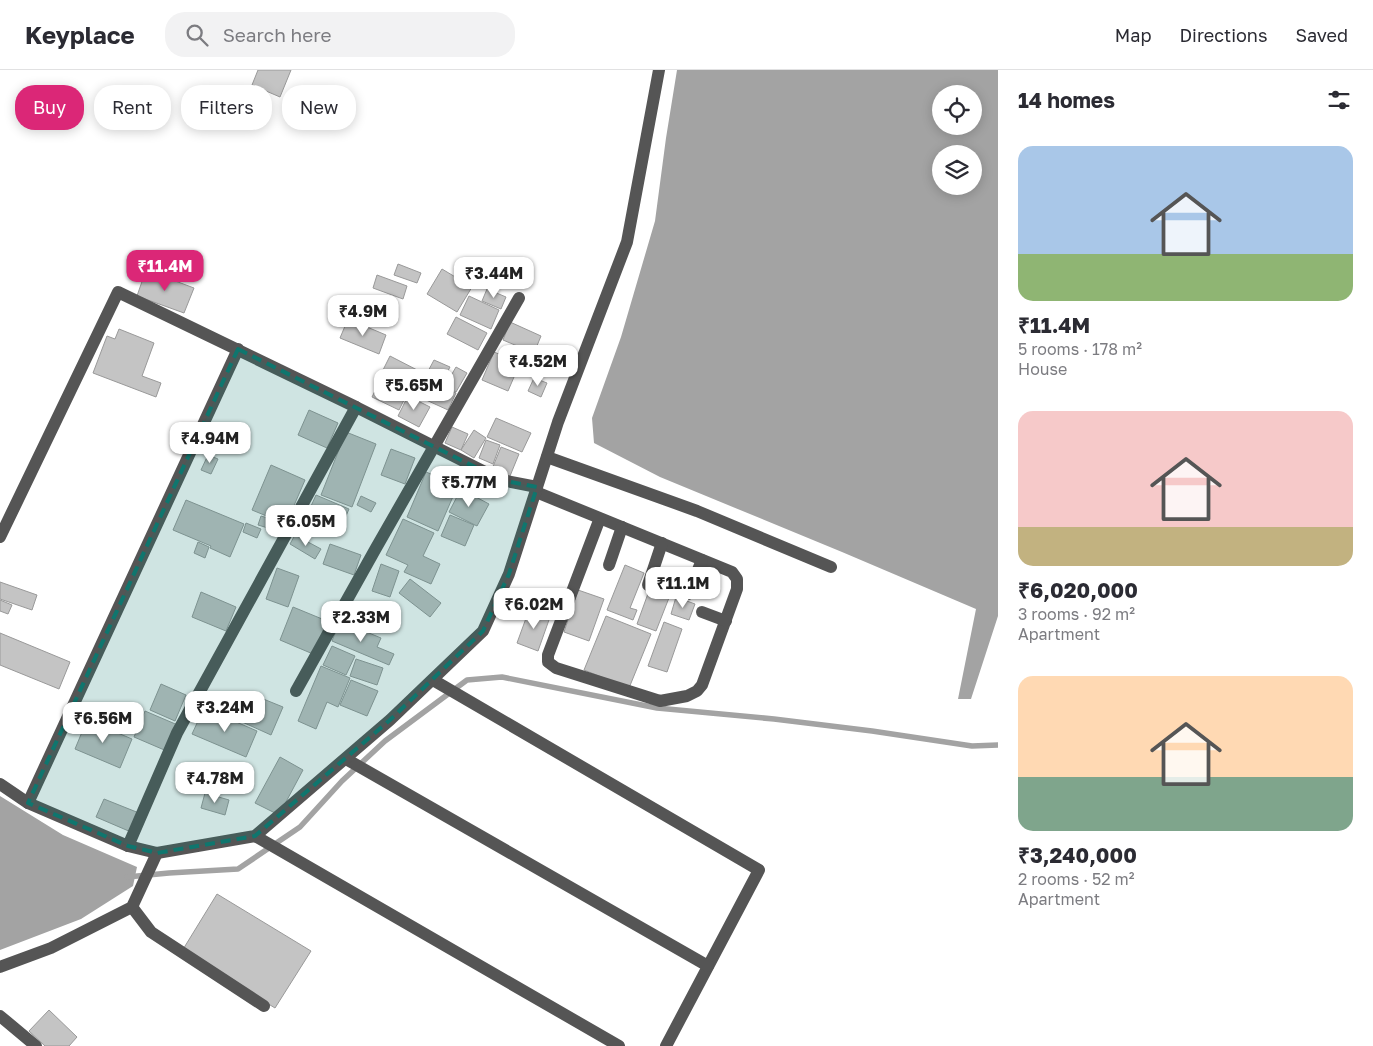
<!DOCTYPE html>
<meta charset="utf-8">
<style>
:root{--surface:#fff;--page:#f2f2f3;--text:#2b2b33;--muted:#7c7c81;--line:#e1e1e2;--accent:#db2777}
body{margin:0;font-family:"Golos Text",sans-serif;background:var(--page);color:var(--text);height:100vh;display:flex;flex-direction:column;font-size:19px;white-space:nowrap}
*{box-sizing:border-box;margin:0}
p{font-size:16px;color:var(--muted)}
.icon{flex:none;width:28px;height:28px;fill:none;stroke:currentColor;stroke-width:2;stroke-linecap:round;stroke-linejoin:round}
.map{position:relative;flex:1;overflow:hidden}
.drawer{display:flex;flex-direction:column;background:var(--surface);width:375px}
.drawer>*{flex:none}
.banner{position:absolute;left:15px;top:15px;width:475px;height:45px;display:flex;gap:10px}
.controls{position:absolute;left:932px;top:15px;display:grid;gap:10px}
.controls a{display:grid;place-items:center;width:50px;height:50px;border-radius:50%;background:var(--surface);box-shadow:0 2px 12px #0003;font-size:25px}
.price{position:absolute;translate:-50% -42px;padding:0 11px;border-radius:10px;background:#fff;color:#222;font-size:16px;line-height:32px;filter:drop-shadow(0 1px 2px #0008)}
.price::after{content:'';position:absolute;left:50%;top:30px;width:15px;height:11px;margin-left:-8px;background:inherit;clip-path:polygon(0 0,100% 0,50% 100%)}
.price.current{background:var(--accent);color:#fff}
ul{padding:0;list-style:none}
li{display:grid;align-content:center;gap:10px;height:265px;padding:0 20px}
li span{display:grid;place-items:center;height:155px;border-radius:15px;color:#555}
li>.icon{margin-inline-start:auto}
span .icon{width:90px;height:90px;fill:#fffc;stroke-width:1}
li b{font-size:21px}
h2{display:flex;justify-content:space-between;align-items:center;height:60px;padding:0 20px;font-size:21px}
.chip{padding:0 18px;border-radius:20px;background:var(--surface);box-shadow:0 2px 12px #0003;font-size:18px;line-height:45px}
.chip.current{background:var(--accent);color:#fff}
header{display:flex;align-items:center;gap:30px;box-sizing:border-box;height:70px;padding:0 25px;background:var(--surface);border-bottom:1px solid var(--line)}
header strong{font-size:24px}
nav{display:flex;gap:28px;margin-inline-start:auto;font-size:18px}
.search{width:350px;height:45px;background:var(--page);display:flex;align-items:center;gap:12px;box-sizing:border-box;padding:0 18px;border-radius:20px;color:var(--muted);font-size:19px}
main{display:flex;flex:1;min-height:0}
.map>svg:first-child{display:block}
</style>
<header>
<strong>Keyplace</strong>
<div class="search"><svg class="icon" aria-label="search" viewBox="0 0 24 24"><circle cx="10" cy="10" r="6"/><path d="M15 15l6 6"/></svg>Search here</div>
<nav><a>Map</a><a>Directions</a><a>Saved</a></nav>
</header>
<main>
<div class="map">
<svg width="998" height="976" viewBox="0 0 998 976">
<rect width="100%" height="100%" fill="#fff"/>
<!-- water -->
<g fill="#a3a3a3" fill-rule="evenodd">
<path d="M 677,0 L 998,0 L 998,546 L 971,629 L 958,629 L 976,539 L 842,482 L 660,407 L 594,373 L 592,348 L 621,267 L 655,151 L 666,68 ZM 941,24 L 974,24 L 974,56 L 941,56 ZM 941,84 L 974,84 L 974,116 L 941,116 Z"/>
<polygon points="0,726 63,765 137,797 133,816 81,849 0,880"/>
</g>
<g fill="none" stroke-linecap="round" stroke-linejoin="round">
<!-- stream -->
<polyline stroke="#a3a3a3" stroke-width="5.5" points="127,807 169,803 238,799 300,757 342,711 385,671 467,610 502,607 657,638 774,649 872,661 972,676 998,675"/>
</g>
<!-- building -->
<g fill="#c4c4c4" stroke="#999">
<polygon points="258,0 291,0 280,27 252,15"/>
<polygon points="398,194 421,203 417,213 394,205"/>
<polygon points="442,199 472,217 457,242 427,224"/>
<polygon points="146,200 194,218 184,243 137,226"/>
<polygon points="377,205 407,216 403,229 373,218"/>
<polygon points="487,219 506,227 501,239 482,231"/>
<polygon points="469,226 499,240 491,259 460,245"/>
<polygon points="456,247 487,263 478,280 447,264"/>
<polygon points="348,249 386,265 379,284 340,268"/>
<polygon points="510,252 541,266 534,283 503,270"/>
<polygon points="119,259 154,273 142,306 161,313 156,327 93,303 107,266 115,269"/>
<polygon points="494,282 520,293 508,321 482,310"/>
<polygon points="390,286 421,302 410,323 379,308"/>
<polygon points="434,290 450,297 442,312 426,305"/>
<polygon points="456,297 467,303 456,322 445,316"/>
<polygon points="421,307 456,323 448,340 413,324"/>
<polygon points="534,308 547,313 541,327 528,321"/>
<polygon points="380,311 407,324 399,340 372,327"/>
<polygon points="408,326 430,337 419,357 398,346"/>
<polygon points="309,340 338,353 327,378 298,365"/>
<polygon points="496,348 531,363 522,382 487,367"/>
<polygon points="452,357 468,364 461,380 445,373"/>
<polygon points="474,360 486,368 474,388 461,380"/>
<polygon points="346,362 376,374 352,437 321,425"/>
<polygon points="486,370 500,375 493,394 479,388"/>
<polygon points="501,377 519,384 510,406 492,399"/>
<polygon points="391,379 415,388 405,414 381,405"/>
<polygon points="208,385 218,389 211,404 201,400"/>
<polygon points="271,395 305,410 286,454 252,440"/>
<polygon points="426,402 458,415 438,461 407,447"/>
<polygon points="461,419 489,434 477,456 449,442"/>
<polygon points="316,425 349,439 340,460 307,445"/>
<polygon points="361,426 376,433 371,442 357,435"/>
<polygon points="186,430 244,454 230,487 210,478 211,476 173,460"/>
<polygon points="450,445 474,455 465,476 441,466"/>
<polygon points="261,446 280,452 278,461 258,455"/>
<polygon points="403,449 434,463 423,486 440,494 431,514 404,502 408,495 386,485"/>
<polygon points="246,453 261,459 257,468 243,462"/>
<polygon points="295,465 321,479 315,489 290,474"/>
<polygon points="198,472 209,477 205,488 194,483"/>
<polygon points="330,474 361,485 354,505 323,494"/>
<polygon points="381,494 399,501 390,527 372,521"/>
<polygon points="625,495 644,503 630,538 637,540 633,550 607,540"/>
<polygon points="277,498 299,506 288,537 266,529"/>
<polygon points="654,507 674,515 656,561 637,554"/>
<polygon points="410,509 441,533 430,547 399,523"/>
<polygon points="0,512 37,525 32,540 0,529"/>
<polygon points="578,520 604,529 589,571 564,562"/>
<polygon points="201,522 236,537 226,561 192,547"/>
<polygon points="676,527 695,534 689,550 671,544"/>
<polygon points="0,530 12,535 8,544 0,541"/>
<polygon points="293,537 327,551 313,584 280,570"/>
<polygon points="529,540 550,547 538,581 517,573"/>
<polygon points="606,546 651,564 629,618 584,600"/>
<polygon points="340,551 381,568 377,577 394,584 389,595 332,571"/>
<polygon points="664,552 682,559 667,602 648,596"/>
<polygon points="0,563 70,592 59,619 0,595"/>
<polygon points="332,576 355,586 346,605 323,595"/>
<polygon points="356,589 383,598 377,615 350,606"/>
<polygon points="321,596 350,608 338,637 327,632 316,659 298,651"/>
<polygon points="351,610 378,621 367,646 340,635"/>
<polygon points="161,614 186,625 175,651 150,640"/>
<polygon points="251,624 283,637 271,665 240,651"/>
<polygon points="204,638 257,661 246,687 192,664"/>
<polygon points="145,641 180,656 169,682 134,667"/>
<polygon points="87,650 132,669 120,698 75,679"/>
<polygon points="280,687 303,700 279,745 255,733"/>
<polygon points="205,723 229,730 225,745 201,738"/>
<polygon points="104,729 139,743 131,762 96,747"/>
<polygon points="217,824 311,881 275,938 182,881"/>
<polygon points="49,940 77,967 69,976 45,976 29,961"/>
</g>
<g fill="none" stroke-linecap="round" stroke-linejoin="round">
<!-- minor -->
<g stroke="#555" stroke-width="12">
<polyline points="547,387 697,441 831,497"/>
<polyline points="536,422 732,502 737,509 737,519 702,615 697,621 687,626 660,631 556,598 548,592 548,585 600,448"/>
<polyline points="0,467 118,222 356,337"/>
<polyline points="609,495 622,457"/>
<polyline points="648,515 662,473"/>
<polyline points="688,524 702,490"/>
<polyline points="702,542 726,551"/>
<polyline points="433,610 759,800 666,976"/>
<polyline points="296,621 376,478 519,228"/>
<polyline points="346,689 708,896"/>
<polyline points="0,714 28,733 128,776 157,783 255,766 390,650 483,561 509,504 558,352 627,172 659,0"/>
<polyline points="28,733 238,279"/>
<polyline points="255,766 619,976"/>
<polyline points="128,776 177,663 356,337 501,410 537,417"/>
<polyline points="132,837 151,862 264,936"/>
<polyline points="0,897 51,878 132,837 157,783"/>
<polyline points="0,946 36,976"/>
</g>
</g>
<!-- marked area -->
<path fill="#0f766e" fill-opacity="0.2" stroke="#0f766e" stroke-width="4" stroke-dasharray="10 6" stroke-linejoin="round" d="M 238,279 L 501,410 L 537,417 L 509,504 L 483,561 L 390,650 L 255,766 L 157,783 L 128,776 L 28,733 Z"/>
</svg>
<div class="controls">
<a><svg class="icon" aria-label="locate" viewBox="0 0 24 24"><circle cx="12" cy="12" r="6"/><path d="M12 2v4M12 18v4M2 12h4M18 12h4"/></svg></a>
<a><svg class="icon" aria-label="layers" viewBox="0 0 24 24"><path d="M12 4l9 5-9 5-9-5zM3 14l9 5 9-5"/></svg></a>
</div>
<b class="price current" style="left:165px;top:222px">₹11.4M</b>
<b class="price" style="left:494px;top:229px">₹3.44M</b>
<b class="price" style="left:363px;top:267px">₹4.9M</b>
<b class="price" style="left:538px;top:317px">₹4.52M</b>
<b class="price" style="left:414px;top:341px">₹5.65M</b>
<b class="price" style="left:210px;top:394px">₹4.94M</b>
<b class="price" style="left:469px;top:438px">₹5.77M</b>
<b class="price" style="left:306px;top:477px">₹6.05M</b>
<b class="price" style="left:683px;top:539px">₹11.1M</b>
<b class="price" style="left:534px;top:560px">₹6.02M</b>
<b class="price" style="left:361px;top:573px">₹2.33M</b>
<b class="price" style="left:225px;top:663px">₹3.24M</b>
<b class="price" style="left:103px;top:674px">₹6.56M</b>
<b class="price" style="left:215px;top:734px">₹4.78M</b>
<div class="banner">
<a class="chip current">Buy</a>
<a class="chip">Rent</a>
<a class="chip">Filters</a>
<a class="chip">New</a>
</div>
</div>
<section class="drawer">
<h2>14 homes<svg class="icon" aria-label="filters" viewBox="0 0 24 24"><path d="M4 7h16M4 17h16"/><circle cx="9" cy="7" r="2"/><circle cx="15" cy="17" r="2"/></svg></h2>
<ul>
<li><span style="background:linear-gradient(#a9c7e8 70%,#8fb573 0)"><svg class="icon" aria-label="home" viewBox="0 0 24 24"><path d="M3 11l9-7 9 7M6 9v11h12V9"/></svg></span><div><b>₹11.4M</b><p>5 rooms · 178 m²</p><p>House</p></div></li>
<li><span style="background:linear-gradient(#f6c9c9 75%,#c2b280 0)"><svg class="icon" aria-label="home" viewBox="0 0 24 24"><path d="M3 11l9-7 9 7M6 9v11h12V9"/></svg></span><div><b>₹6,020,000</b><p>3 rooms · 92 m²</p><p>Apartment</p></div></li>
<li><span style="background:linear-gradient(#ffd9b3 65%,#7fa58c 0)"><svg class="icon" aria-label="home" viewBox="0 0 24 24"><path d="M3 11l9-7 9 7M6 9v11h12V9"/></svg></span><div><b>₹3,240,000</b><p>2 rooms · 52 m²</p><p>Apartment</p></div></li>
</ul>
</section>
</main>
